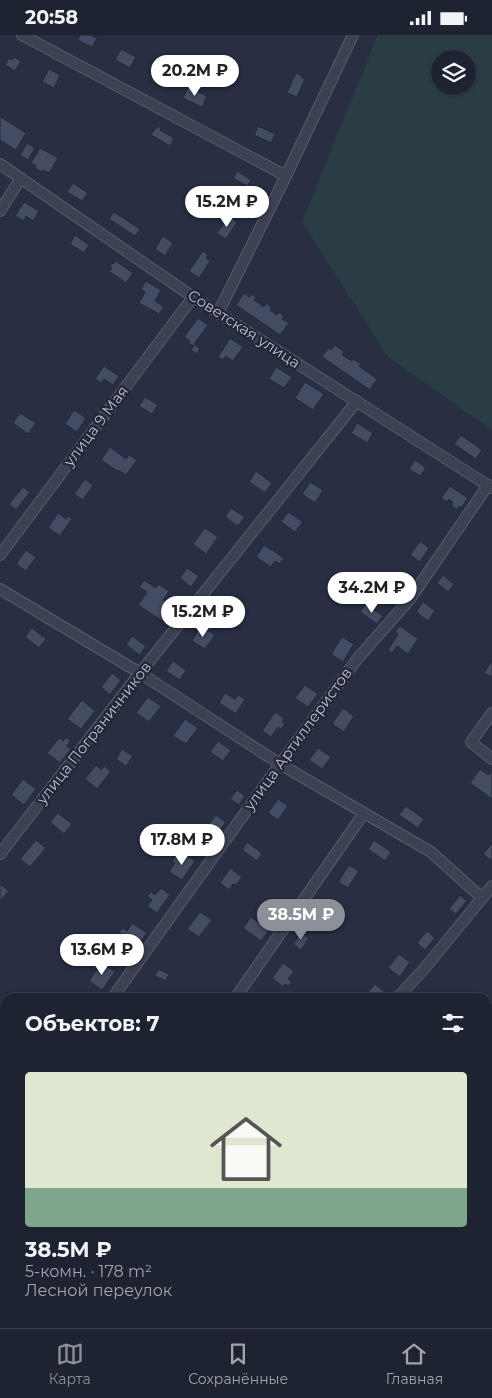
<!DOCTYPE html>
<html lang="ru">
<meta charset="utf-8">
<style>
:root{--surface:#1e2332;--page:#2b2f3e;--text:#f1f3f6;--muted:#a1a4ac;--line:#3c404d;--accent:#8c9099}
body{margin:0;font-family:Montserrat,sans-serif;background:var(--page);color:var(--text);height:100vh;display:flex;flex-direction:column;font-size:19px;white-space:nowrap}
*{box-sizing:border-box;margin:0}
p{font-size:16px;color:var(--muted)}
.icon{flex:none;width:28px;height:28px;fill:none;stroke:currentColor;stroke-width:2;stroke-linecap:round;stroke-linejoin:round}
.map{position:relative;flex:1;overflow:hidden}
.side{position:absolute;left:0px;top:958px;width:492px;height:336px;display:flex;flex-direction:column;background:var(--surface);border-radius:15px 15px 0 0;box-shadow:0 1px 4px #0004,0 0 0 1px var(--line)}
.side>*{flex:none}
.controls{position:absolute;left:431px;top:15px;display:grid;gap:10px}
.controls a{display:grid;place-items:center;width:45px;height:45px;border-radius:50%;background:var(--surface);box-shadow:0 1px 4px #0004,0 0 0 1px var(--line);font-size:25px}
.price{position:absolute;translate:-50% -42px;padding:0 11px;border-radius:18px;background:#fff;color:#222;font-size:16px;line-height:32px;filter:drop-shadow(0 1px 2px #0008)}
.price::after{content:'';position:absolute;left:50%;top:30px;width:15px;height:11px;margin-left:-8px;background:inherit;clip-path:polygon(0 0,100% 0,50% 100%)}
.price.selected{background:var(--accent);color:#fff}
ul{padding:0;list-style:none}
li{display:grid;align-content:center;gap:10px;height:265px;padding:0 25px}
li span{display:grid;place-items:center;height:155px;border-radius:5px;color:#555}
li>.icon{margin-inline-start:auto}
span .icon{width:90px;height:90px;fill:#fffc;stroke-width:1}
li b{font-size:21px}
h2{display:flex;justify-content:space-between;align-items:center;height:60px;padding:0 25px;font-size:21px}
.status{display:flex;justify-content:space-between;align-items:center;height:35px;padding:0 25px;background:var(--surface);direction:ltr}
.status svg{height:14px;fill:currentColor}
.tab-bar{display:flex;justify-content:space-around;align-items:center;height:70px;border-top:1px solid var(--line);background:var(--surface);font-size:14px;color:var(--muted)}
.tab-bar a{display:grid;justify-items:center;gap:2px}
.tab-bar .selected{color:var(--accent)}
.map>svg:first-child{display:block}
</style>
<div class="status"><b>20:58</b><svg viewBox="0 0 49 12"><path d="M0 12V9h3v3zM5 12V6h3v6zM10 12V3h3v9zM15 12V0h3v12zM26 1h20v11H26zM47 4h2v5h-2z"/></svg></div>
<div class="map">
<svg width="492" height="1293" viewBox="0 0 492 1293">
<rect width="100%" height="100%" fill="#282f43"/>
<!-- green -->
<path fill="#2a3c44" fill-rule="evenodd" d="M 378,0 L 492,0 L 492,395 L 388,322 L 302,187 ZM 440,24 L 468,24 L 468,51 L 440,51 Z"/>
<!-- building -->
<g fill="#444c63" stroke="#23283a">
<polygon points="80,0 90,0 97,3 92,12 78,5"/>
<polygon points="121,14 136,22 130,33 115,25"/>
<polygon points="14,22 21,26 15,36 5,30 9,23 12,25"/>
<polygon points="49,34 60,40 54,53 42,47"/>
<polygon points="296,38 302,41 302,43 305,44 297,62 287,58"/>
<polygon points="188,52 207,61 202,72 183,63"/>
<polygon points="1,82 26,98 16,115 0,105 0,84"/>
<polygon points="158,91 161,93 160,95 174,103 170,111 151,100 155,93 156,94"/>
<polygon points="258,91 275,99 271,108 254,100"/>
<polygon points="27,108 35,113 28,125 20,120"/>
<polygon points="40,113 58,123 49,138 43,135 42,137 35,133 36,131 31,128"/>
<polygon points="237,136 251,145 247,151 233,143"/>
<polygon points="73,148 88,158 82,166 67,157"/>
<polygon points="24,167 39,176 33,186 26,181 24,186 15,181"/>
<polygon points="114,177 140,194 135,201 109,184"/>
<polygon points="229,181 237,187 226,204 217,198"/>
<polygon points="75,200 89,210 84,218 70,209"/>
<polygon points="163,201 173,208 165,221 155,214"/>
<polygon points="203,216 208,220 206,223 210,226 199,243 189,236"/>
<polygon points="116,226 133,238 126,248 109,236 112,233 110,231 112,228 113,229"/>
<polygon points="146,246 161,255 155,266 164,272 159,279 139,268 145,257 141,254"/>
<polygon points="244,258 249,262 251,259 256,262 254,265 264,272 266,268 272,273 270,275 277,280 279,277 284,281 282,284 289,288 280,300 236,270"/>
<polygon points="198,283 208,290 194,309 200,314 197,319 191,315 194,311 188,308 190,306 184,302"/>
<polygon points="230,303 243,312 233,326 226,321 223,325 218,322"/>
<polygon points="335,310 344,317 342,320 352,326 353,324 361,329 359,331 377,344 370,355 322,322 328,313 331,315"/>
<polygon points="104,331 119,341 113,350 104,344 101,348 95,344"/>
<polygon points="276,332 292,342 284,353 269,344"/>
<polygon points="305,347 324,359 313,375 295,363"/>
<polygon points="145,362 158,370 152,379 139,371"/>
<polygon points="74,375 86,383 77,397 65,389"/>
<polygon points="20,378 36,388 28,399 13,388"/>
<polygon points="357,388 373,398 367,408 351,398"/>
<polygon points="461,400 482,415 476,424 454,409"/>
<polygon points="110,412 126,424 129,420 137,425 126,440 118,435 117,436 101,425"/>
<polygon points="415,425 426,433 420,441 409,434"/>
<polygon points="256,436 272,448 265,458 249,447"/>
<polygon points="85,444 93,450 83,465 74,459"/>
<polygon points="310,447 323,455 315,468 302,459"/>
<polygon points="450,451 468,463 461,473 459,471 457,475 451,470 453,467 449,464 447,467 441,463"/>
<polygon points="23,452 30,457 16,475 9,469"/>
<polygon points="231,473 245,482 238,491 225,482"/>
<polygon points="288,477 303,487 295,497 281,487"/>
<polygon points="58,478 66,484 68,481 72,484 60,501 48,493"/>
<polygon points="205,493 218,502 206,519 193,509"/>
<polygon points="420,506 429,513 420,527 410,520"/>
<polygon points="264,510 284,523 280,529 275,526 271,532 256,522"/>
<polygon points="26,515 36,522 26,536 16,529"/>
<polygon points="187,533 199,541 191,552 180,543"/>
<polygon points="395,538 405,545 397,557 387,550"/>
<polygon points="443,540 454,549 448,557 437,548"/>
<polygon points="144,545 156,553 158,549 169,556 163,565 174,573 164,587 138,570 147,557 139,552"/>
<polygon points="423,567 435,576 428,586 416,577"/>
<polygon points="366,569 383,581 377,589 360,577"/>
<polygon points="201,591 215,600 205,614 192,606"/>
<polygon points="400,591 418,604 408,619 397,611 392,618 388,615 398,599 395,597"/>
<polygon points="32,593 46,604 39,613 25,602"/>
<polygon points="132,601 146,611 140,620 126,610"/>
<polygon points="342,602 354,609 343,627 331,619"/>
<polygon points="492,625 492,642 484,638"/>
<polygon points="173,626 186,635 180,645 166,636"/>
<polygon points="112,638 121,645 110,660 101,652"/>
<polygon points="305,650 318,659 308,672 295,663"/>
<polygon points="225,658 235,664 238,660 245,664 236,679 219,668"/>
<polygon points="148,662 161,671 149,687 136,678"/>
<polygon points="82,665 95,676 81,694 67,684"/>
<polygon points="343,673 354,681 344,697 332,689"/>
<polygon points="275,677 284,683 282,687 285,689 281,694 278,692 271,702 262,696"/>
<polygon points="185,684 198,693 186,709 173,701"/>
<polygon points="66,702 70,706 67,711 71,714 60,728 47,718 59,703 63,706"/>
<polygon points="218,706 231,715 223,726 210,717"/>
<polygon points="318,713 331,722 322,734 309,725"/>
<polygon points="122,714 133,721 126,731 116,724"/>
<polygon points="96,730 101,735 104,731 111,736 97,754 85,744"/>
<polygon points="480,734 488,740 492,736 492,764 470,748"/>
<polygon points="23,744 36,754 24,770 11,760"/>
<polygon points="237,755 245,761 239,770 230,764"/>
<polygon points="278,764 288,771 278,785 268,778"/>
<polygon points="406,771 424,784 418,793 399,780"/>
<polygon points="58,778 72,789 64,799 50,787"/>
<polygon points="216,780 226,787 219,796 209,789"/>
<polygon points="36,805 46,813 30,832 20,824"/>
<polygon points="374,805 391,817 385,826 368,814"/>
<polygon points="247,807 262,818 257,826 242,815"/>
<polygon points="492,808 492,826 483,819"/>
<polygon points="185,819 195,826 182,845 169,837 175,828 172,826 176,820 182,824"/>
<polygon points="349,830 359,836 348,853 338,847"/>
<polygon points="230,833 242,842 236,850 233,849 229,855 220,848"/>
<polygon points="0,849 9,856 0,866"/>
<polygon points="161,853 170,860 157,878 147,871 152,865 147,861 151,857 155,860"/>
<polygon points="460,860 467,866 456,879 449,874"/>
<polygon points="319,867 331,875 321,890 308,882"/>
<polygon points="200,877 212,885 199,902 187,894"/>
<polygon points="251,882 269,895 261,906 243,893"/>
<polygon points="132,888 147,898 134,915 121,906 125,901 119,897 123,893 127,896"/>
<polygon points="427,896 435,903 425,915 417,908"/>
<polygon points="301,898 309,903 301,915 293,909"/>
<polygon points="399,919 410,927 400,942 388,933"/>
<polygon points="102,928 115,937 102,955 89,946"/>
<polygon points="283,928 294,936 288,944 292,947 288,951 285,949 283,952 272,943"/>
<polygon points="158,934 169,939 166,946 155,941"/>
<polygon points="375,949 388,960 385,962 364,962"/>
<polygon points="5,1046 5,1071 0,1067 0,1053"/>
</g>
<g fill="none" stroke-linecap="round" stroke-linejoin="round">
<defs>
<g id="street">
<polyline points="22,0 286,141"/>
<polyline points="0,129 193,262 492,453"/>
<polyline points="0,176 21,143"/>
<polyline points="218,278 286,141 353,0"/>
<polyline points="0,520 193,262"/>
<polyline points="0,554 140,638 280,729 431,817 482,863"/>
<polyline points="492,678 471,707 492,724"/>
<polyline points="0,819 140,638 357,366"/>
<polyline points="113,962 280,729 358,623 410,564 488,450"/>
<polyline points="236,962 364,778"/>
<polyline points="398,962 424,934 492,851"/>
<polyline points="488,1084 492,1078"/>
<polyline points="0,1119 5,1112"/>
<polyline points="423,1289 429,1293"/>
<polyline points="150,1293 155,1289"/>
</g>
<g id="secondary">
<polyline points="0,1151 5,1154"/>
<polyline points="213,1289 220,1293"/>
</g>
</defs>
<!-- street casing -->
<use href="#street" stroke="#585c6d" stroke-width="12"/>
<!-- secondary casing -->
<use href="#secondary" stroke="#585c6d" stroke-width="16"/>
<!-- street -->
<use href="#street" stroke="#3c4253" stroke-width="10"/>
<!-- secondary -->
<use href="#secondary" stroke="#4b5066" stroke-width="14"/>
</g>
<g text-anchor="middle" stroke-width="4.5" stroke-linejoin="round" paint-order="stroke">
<!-- street labels -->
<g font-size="15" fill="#babecc" stroke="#212638">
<text transform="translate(244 294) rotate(33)" y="5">Советская улица</text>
<text transform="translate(96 391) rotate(-53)" y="5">улица 9 Мая</text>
<text transform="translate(94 698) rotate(-52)" y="5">улица Пограничников</text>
<text transform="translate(298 704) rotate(-54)" y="5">улица Артиллеристов</text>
</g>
</g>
</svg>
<div class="controls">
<a><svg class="icon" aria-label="layers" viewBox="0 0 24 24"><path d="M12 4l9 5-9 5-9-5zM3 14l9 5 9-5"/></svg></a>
</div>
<b class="price" style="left:195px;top:62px">20.2M ₽</b>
<b class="price" style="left:227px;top:193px">15.2M ₽</b>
<b class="price" style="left:372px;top:579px">34.2M ₽</b>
<b class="price" style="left:203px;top:603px">15.2M ₽</b>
<b class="price" style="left:182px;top:831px">17.8M ₽</b>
<b class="price selected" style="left:301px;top:906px">38.5M ₽</b>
<b class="price" style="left:102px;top:941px">13.6M ₽</b>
<section class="side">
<h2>Объектов: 7<svg class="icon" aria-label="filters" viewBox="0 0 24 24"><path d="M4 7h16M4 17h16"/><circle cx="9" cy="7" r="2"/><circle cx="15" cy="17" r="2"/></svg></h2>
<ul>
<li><span style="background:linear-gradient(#dfe7d0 75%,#7fa58c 0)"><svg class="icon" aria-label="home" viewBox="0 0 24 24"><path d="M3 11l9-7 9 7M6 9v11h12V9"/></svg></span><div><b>38.5M ₽</b><p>5-комн. · 178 m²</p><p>Лесной переулок</p></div></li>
</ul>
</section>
</div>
<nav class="tab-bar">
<a class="selected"><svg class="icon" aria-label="map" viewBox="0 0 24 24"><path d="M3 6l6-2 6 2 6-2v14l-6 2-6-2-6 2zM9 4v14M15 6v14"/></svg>Карта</a>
<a><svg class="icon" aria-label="saved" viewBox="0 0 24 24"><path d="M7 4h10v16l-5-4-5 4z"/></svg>Сохранённые</a>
<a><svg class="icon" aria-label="home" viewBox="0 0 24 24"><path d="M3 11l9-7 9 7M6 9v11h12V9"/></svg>Главная</a>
</nav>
